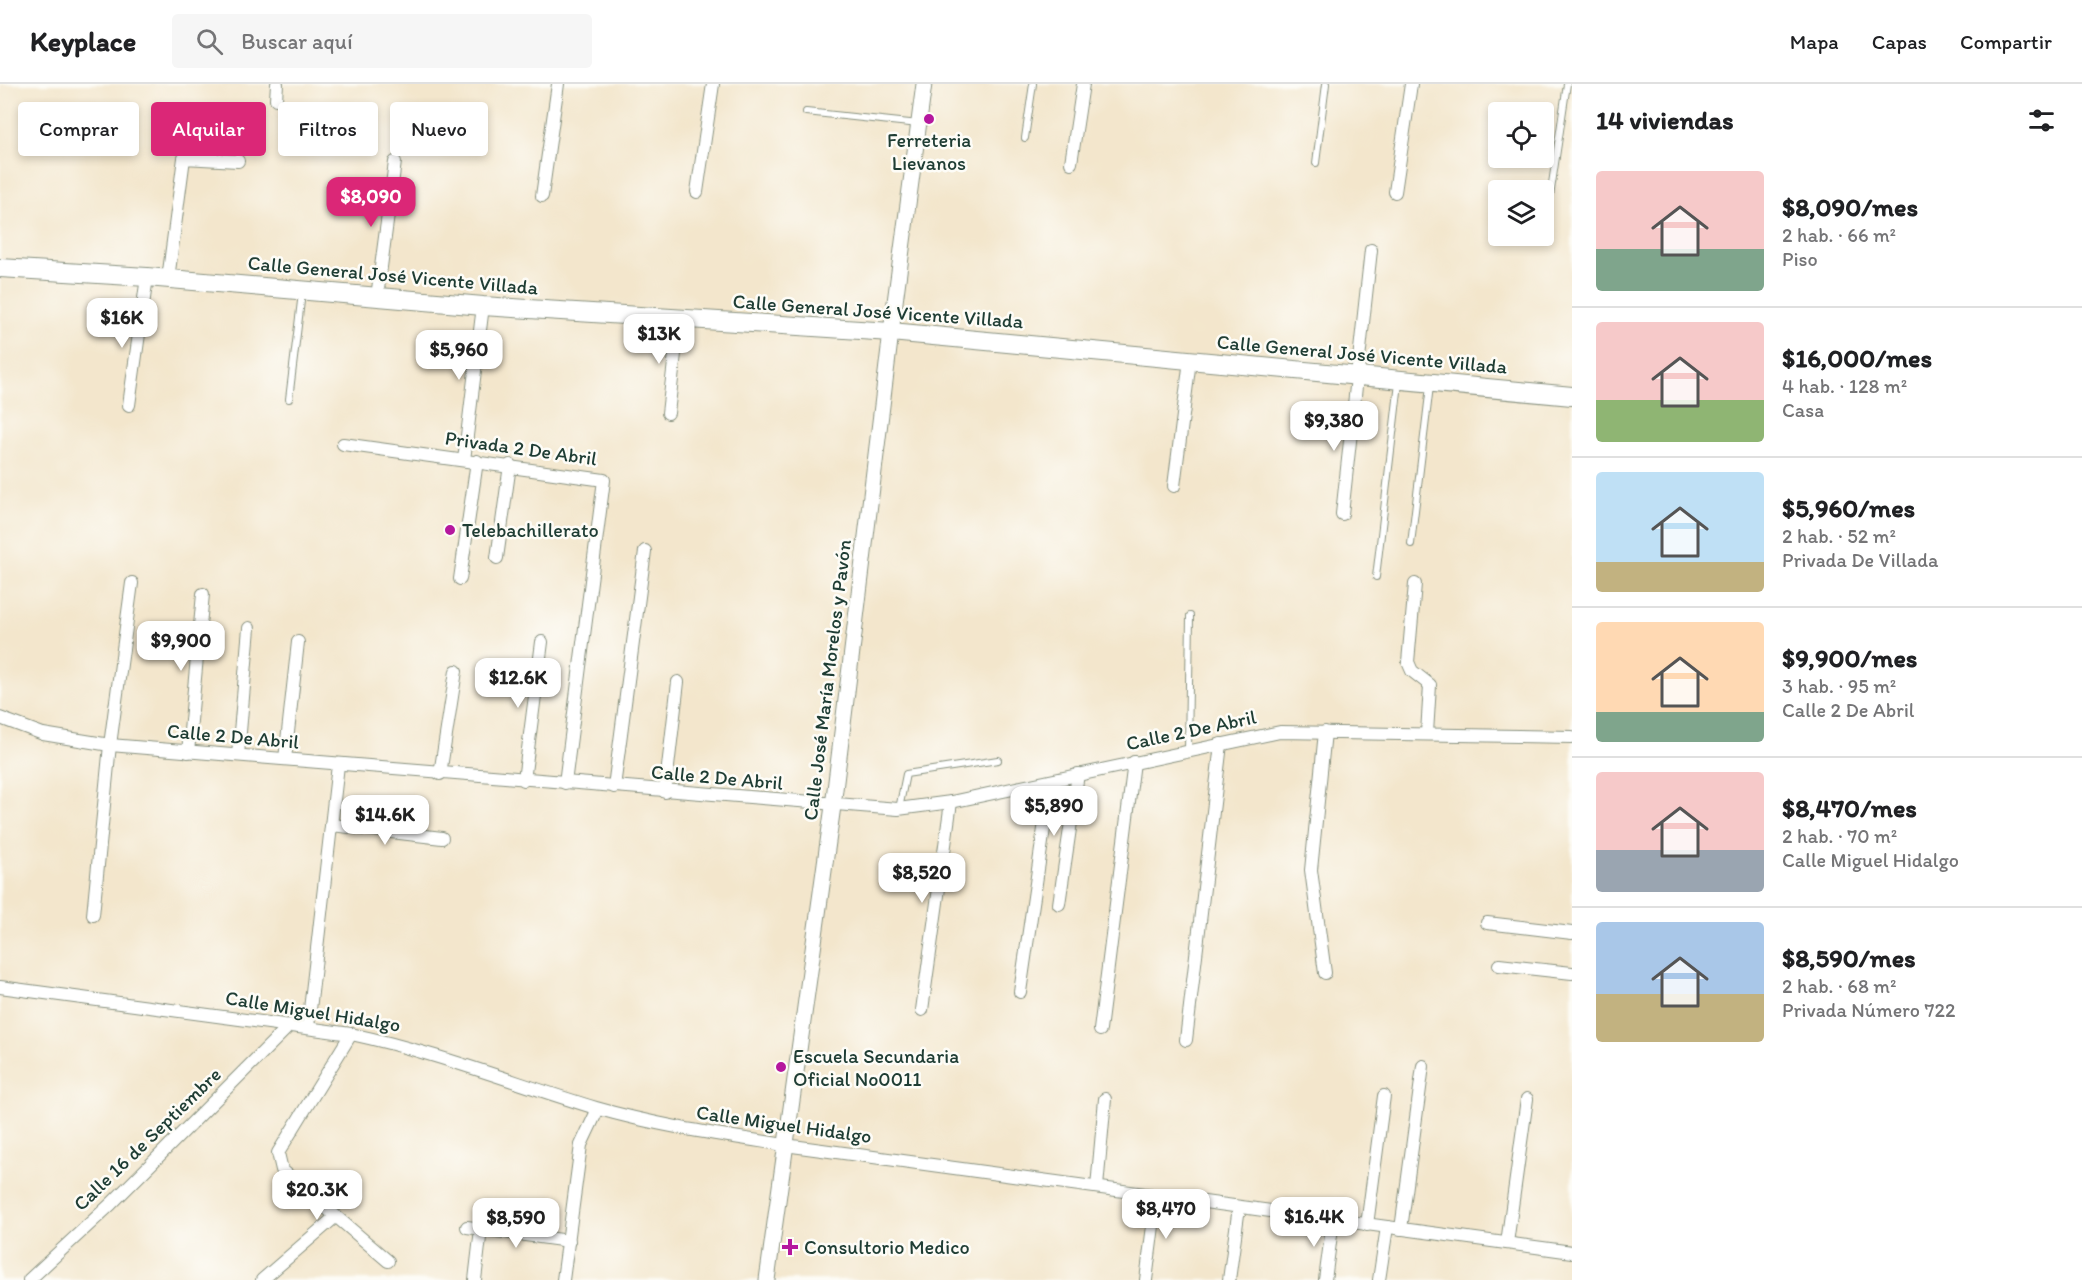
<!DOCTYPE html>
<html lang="es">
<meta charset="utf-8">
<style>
:root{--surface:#fff;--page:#f6f6f6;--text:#202124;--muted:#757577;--line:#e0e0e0;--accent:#db2777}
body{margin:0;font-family:Itim,sans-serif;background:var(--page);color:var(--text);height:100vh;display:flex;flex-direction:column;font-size:22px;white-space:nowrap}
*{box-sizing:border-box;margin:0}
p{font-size:20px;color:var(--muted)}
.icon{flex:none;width:33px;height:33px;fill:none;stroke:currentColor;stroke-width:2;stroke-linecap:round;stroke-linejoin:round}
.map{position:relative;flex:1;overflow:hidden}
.sheet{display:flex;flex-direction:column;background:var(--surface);width:510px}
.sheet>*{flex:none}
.hud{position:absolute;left:18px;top:18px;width:570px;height:54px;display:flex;gap:12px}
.controls{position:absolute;left:1488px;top:18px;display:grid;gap:12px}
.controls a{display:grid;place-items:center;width:66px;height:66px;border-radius:6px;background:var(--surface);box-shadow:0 3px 9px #0003;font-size:30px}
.price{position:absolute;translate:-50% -51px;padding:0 14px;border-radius:12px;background:#fff;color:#222;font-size:20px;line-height:39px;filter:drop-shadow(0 2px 3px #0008)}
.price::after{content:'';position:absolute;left:50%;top:36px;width:18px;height:14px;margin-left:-9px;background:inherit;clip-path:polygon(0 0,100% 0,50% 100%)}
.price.selected{background:var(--accent);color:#fff}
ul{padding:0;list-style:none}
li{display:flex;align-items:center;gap:18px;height:150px;padding:0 24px}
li+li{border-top:2px solid var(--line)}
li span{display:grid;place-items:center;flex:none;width:168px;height:120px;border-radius:6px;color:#555}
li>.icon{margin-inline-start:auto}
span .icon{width:72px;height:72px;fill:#fffc;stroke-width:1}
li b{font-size:26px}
h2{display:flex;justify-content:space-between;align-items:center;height:72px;padding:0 24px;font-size:26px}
.tag{padding:0 21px;border-radius:6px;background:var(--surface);box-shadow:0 3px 9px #0003;font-size:21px;line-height:54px}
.tag.selected{background:var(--accent);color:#fff}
header{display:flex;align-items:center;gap:36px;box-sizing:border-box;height:84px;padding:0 30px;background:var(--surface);border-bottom:2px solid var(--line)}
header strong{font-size:28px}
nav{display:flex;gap:33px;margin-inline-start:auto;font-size:21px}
.search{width:420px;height:54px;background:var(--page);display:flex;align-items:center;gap:15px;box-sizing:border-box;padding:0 21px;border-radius:6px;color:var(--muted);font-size:22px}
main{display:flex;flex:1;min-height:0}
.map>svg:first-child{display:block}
</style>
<header>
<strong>Keyplace</strong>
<div class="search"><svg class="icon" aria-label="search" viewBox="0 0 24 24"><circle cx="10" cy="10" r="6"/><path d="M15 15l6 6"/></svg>Buscar aquí</div>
<nav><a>Mapa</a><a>Capas</a><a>Compartir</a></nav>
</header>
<main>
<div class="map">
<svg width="1572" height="1196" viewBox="0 0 1572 1196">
<rect width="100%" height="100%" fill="#fdfcf7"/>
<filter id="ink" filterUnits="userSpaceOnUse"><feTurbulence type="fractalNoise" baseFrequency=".0167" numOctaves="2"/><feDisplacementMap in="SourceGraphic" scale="12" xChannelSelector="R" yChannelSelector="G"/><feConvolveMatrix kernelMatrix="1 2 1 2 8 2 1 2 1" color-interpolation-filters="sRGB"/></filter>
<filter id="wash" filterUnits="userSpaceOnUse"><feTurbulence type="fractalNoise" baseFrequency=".008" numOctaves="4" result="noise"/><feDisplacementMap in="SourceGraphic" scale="24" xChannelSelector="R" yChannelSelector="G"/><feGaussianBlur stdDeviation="1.35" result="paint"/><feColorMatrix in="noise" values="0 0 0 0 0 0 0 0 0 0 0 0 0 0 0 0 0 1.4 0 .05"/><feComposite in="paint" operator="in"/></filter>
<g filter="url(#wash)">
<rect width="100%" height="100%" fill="#f3e6cc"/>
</g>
<g filter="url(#ink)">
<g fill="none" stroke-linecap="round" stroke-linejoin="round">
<defs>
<g id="service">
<polyline points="806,28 919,40"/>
<polyline points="1025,54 1033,0"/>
<polyline points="1316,79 1326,0"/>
<polyline points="1548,126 1567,0"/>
<polyline points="289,315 302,209"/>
<polyline points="1411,460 1430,302"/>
<polyline points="1376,493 1399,299"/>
<polyline points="1188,668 1190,532"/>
<polyline points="899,725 906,690 998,676"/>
</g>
<g id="minor">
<polyline points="276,15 277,0"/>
<polyline points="1071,79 1083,0"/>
<polyline points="697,108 713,0"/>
<polyline points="1395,108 1411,0"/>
<polyline points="542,112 558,0"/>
<polyline points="168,195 184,74 238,77"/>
<polyline points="377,213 395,78"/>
<polyline points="129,321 147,193"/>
<polyline points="668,329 679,236"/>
<polyline points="343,360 604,396 565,699"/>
<polyline points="464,376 483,222"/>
<polyline points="1174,402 1190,276"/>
<polyline points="1342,430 1371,166"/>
<polyline points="497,474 510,381"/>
<polyline points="460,495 477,377"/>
<polyline points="1415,500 1408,578 1412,587 1430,601 1427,649"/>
<polyline points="0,634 43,650 110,661 898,725 951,718 1280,648 1572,653"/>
<polyline points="1325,648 1311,786 1325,889"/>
<polyline points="188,668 203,510"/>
<polyline points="238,671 249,544"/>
<polyline points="285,675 298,558"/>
<polyline points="440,690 456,587"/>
<polyline points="524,696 542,558"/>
<polyline points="614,703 645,467"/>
<polyline points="665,708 678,598"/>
<polyline points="332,741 442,754"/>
<polyline points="1059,820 1078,690"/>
<polyline points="93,831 110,661 132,499"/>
<polyline points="1487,839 1572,849"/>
<polyline points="1499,881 1572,889"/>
<path d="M 0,903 L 351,950 C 435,968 514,999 596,1024 C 658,1042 722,1051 785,1061 L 1572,1168"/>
<polyline points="1020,908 1051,697"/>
<polyline points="922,926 951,718"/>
<polyline points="308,943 338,681"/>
<polyline points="1100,946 1134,678"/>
<polyline points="351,950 278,1069 282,1086 388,1177"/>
<polyline points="1186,956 1221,660"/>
<polyline points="1097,1103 1105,1015"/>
<polyline points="1367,1141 1384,1012"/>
<polyline points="467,1143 569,1157"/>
<polyline points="1401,1145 1423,982"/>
<polyline points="1507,1159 1527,1015"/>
<polyline points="29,1196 111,1120 290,941"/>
<polyline points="262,1196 335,1133"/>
<polyline points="475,1196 481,1145"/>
<polyline points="563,1196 581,1061 598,1025"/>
<polyline points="1146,1196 1157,1111"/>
<polyline points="1229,1196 1239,1123"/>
<polyline points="1325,1196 1333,1136"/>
<polyline points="1379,1196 1387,1143"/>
</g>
<polyline id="tertiary" points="767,1196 833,722 891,248 924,0"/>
<polyline id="secondary" points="0,184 147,193 483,222 891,248 1572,312"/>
</defs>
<!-- service casing -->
<use href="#service" stroke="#899280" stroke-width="8"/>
<!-- minor casing -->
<use href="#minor" stroke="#899280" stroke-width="14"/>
<!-- tertiary casing -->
<use href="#tertiary" stroke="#899280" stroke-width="17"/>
<!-- secondary casing -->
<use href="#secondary" stroke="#899280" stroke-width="20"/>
<!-- service -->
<use href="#service" stroke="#fff" stroke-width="6"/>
<!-- minor -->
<use href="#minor" stroke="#fff" stroke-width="12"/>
<!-- tertiary -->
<use href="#tertiary" stroke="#fff" stroke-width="15"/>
<!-- secondary -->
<use href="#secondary" stroke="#fff" stroke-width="18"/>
</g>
</g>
<!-- markers -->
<g fill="#b5179e" stroke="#fdfcf7" stroke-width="2">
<circle cx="929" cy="35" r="6"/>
<circle cx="450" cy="446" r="6"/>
<circle cx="781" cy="983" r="6"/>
<path d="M787 1154h6v6h6v6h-6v6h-6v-6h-6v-6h6z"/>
</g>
<g text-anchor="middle" stroke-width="5" stroke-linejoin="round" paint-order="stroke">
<!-- poi labels -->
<g font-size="20" fill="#1f3d34" stroke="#fdfcf7" text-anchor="start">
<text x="929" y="63" text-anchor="middle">Ferreteria<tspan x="929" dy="23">Lievanos</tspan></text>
<text x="462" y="453">Telebachillerato</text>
<text x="793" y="979">Escuela Secundaria<tspan x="793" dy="23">Oficial No0011</tspan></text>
<text x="804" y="1170">Consultorio Medico</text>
</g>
<!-- street labels -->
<g font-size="20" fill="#1f3d34" stroke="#fdfcf7">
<text transform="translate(393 191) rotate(5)" y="7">Calle General José Vicente Villada</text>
<text transform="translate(878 227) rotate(4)" y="7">Calle General José Vicente Villada</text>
<text transform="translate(1362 270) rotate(5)" y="7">Calle General José Vicente Villada</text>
<text transform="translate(521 364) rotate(8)" y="7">Privada 2 De Abril</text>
<text transform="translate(827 596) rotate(-83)" y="7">Calle José María Morelos y Pavón</text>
<text transform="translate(1191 646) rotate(-12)" y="7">Calle 2 De Abril</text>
<text transform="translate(233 652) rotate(5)" y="7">Calle 2 De Abril</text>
<text transform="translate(717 693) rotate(5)" y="7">Calle 2 De Abril</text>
<text transform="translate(313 927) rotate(9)" y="7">Calle Miguel Hidalgo</text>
<text transform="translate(784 1040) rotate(8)" y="7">Calle Miguel Hidalgo</text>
<text transform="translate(147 1055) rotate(-44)" y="7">Calle 16 de Septiembre</text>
</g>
</g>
</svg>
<div class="controls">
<a><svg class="icon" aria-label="locate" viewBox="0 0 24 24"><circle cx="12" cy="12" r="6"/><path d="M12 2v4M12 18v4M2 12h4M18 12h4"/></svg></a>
<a><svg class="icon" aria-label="layers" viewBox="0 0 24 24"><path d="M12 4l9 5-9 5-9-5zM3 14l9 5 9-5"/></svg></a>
</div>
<b class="price selected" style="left:371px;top:144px">$8,090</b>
<b class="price" style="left:122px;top:265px">$16K</b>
<b class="price" style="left:659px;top:281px">$13K</b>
<b class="price" style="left:459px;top:297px">$5,960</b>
<b class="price" style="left:1334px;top:368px">$9,380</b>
<b class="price" style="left:181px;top:588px">$9,900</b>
<b class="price" style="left:518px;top:625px">$12.6K</b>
<b class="price" style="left:1054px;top:753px">$5,890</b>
<b class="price" style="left:385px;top:762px">$14.6K</b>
<b class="price" style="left:922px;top:820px">$8,520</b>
<b class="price" style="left:317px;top:1137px">$20.3K</b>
<b class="price" style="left:1166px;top:1156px">$8,470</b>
<b class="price" style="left:1314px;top:1164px">$16.4K</b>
<b class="price" style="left:516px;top:1165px">$8,590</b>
<div class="hud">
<a class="tag">Comprar</a>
<a class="tag selected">Alquilar</a>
<a class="tag">Filtros</a>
<a class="tag">Nuevo</a>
</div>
</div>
<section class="sheet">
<h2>14 viviendas<svg class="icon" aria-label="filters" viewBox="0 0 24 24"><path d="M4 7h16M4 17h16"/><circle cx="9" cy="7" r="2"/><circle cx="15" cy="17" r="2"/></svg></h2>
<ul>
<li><span style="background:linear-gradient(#f6c9c9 65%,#7fa58c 0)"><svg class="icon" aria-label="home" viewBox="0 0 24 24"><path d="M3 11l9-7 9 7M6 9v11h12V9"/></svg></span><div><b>$8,090/mes</b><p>2 hab. · 66 m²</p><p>Piso</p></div></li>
<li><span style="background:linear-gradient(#f6c9c9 65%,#8fb573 0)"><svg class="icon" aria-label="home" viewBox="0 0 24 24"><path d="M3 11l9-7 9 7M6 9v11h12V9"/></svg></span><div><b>$16,000/mes</b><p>4 hab. · 128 m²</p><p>Casa</p></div></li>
<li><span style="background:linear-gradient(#bfe0f5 75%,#c2b280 0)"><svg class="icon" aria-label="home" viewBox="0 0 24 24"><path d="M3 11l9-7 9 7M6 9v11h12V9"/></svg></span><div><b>$5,960/mes</b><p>2 hab. · 52 m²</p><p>Privada De Villada</p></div></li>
<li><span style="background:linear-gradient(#ffd9b3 75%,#7fa58c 0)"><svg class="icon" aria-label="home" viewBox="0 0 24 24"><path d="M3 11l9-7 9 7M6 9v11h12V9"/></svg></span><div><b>$9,900/mes</b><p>3 hab. · 95 m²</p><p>Calle 2 De Abril</p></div></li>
<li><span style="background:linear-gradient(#f6c9c9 65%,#9aa5b1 0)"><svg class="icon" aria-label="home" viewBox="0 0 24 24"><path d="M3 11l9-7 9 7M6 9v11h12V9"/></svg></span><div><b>$8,470/mes</b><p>2 hab. · 70 m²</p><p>Calle Miguel Hidalgo</p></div></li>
<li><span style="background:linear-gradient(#a9c7e8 60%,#c2b280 0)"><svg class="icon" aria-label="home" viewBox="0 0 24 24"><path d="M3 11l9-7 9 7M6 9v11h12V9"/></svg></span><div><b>$8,590/mes</b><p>2 hab. · 68 m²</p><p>Privada Número 722</p></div></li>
</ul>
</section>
</main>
